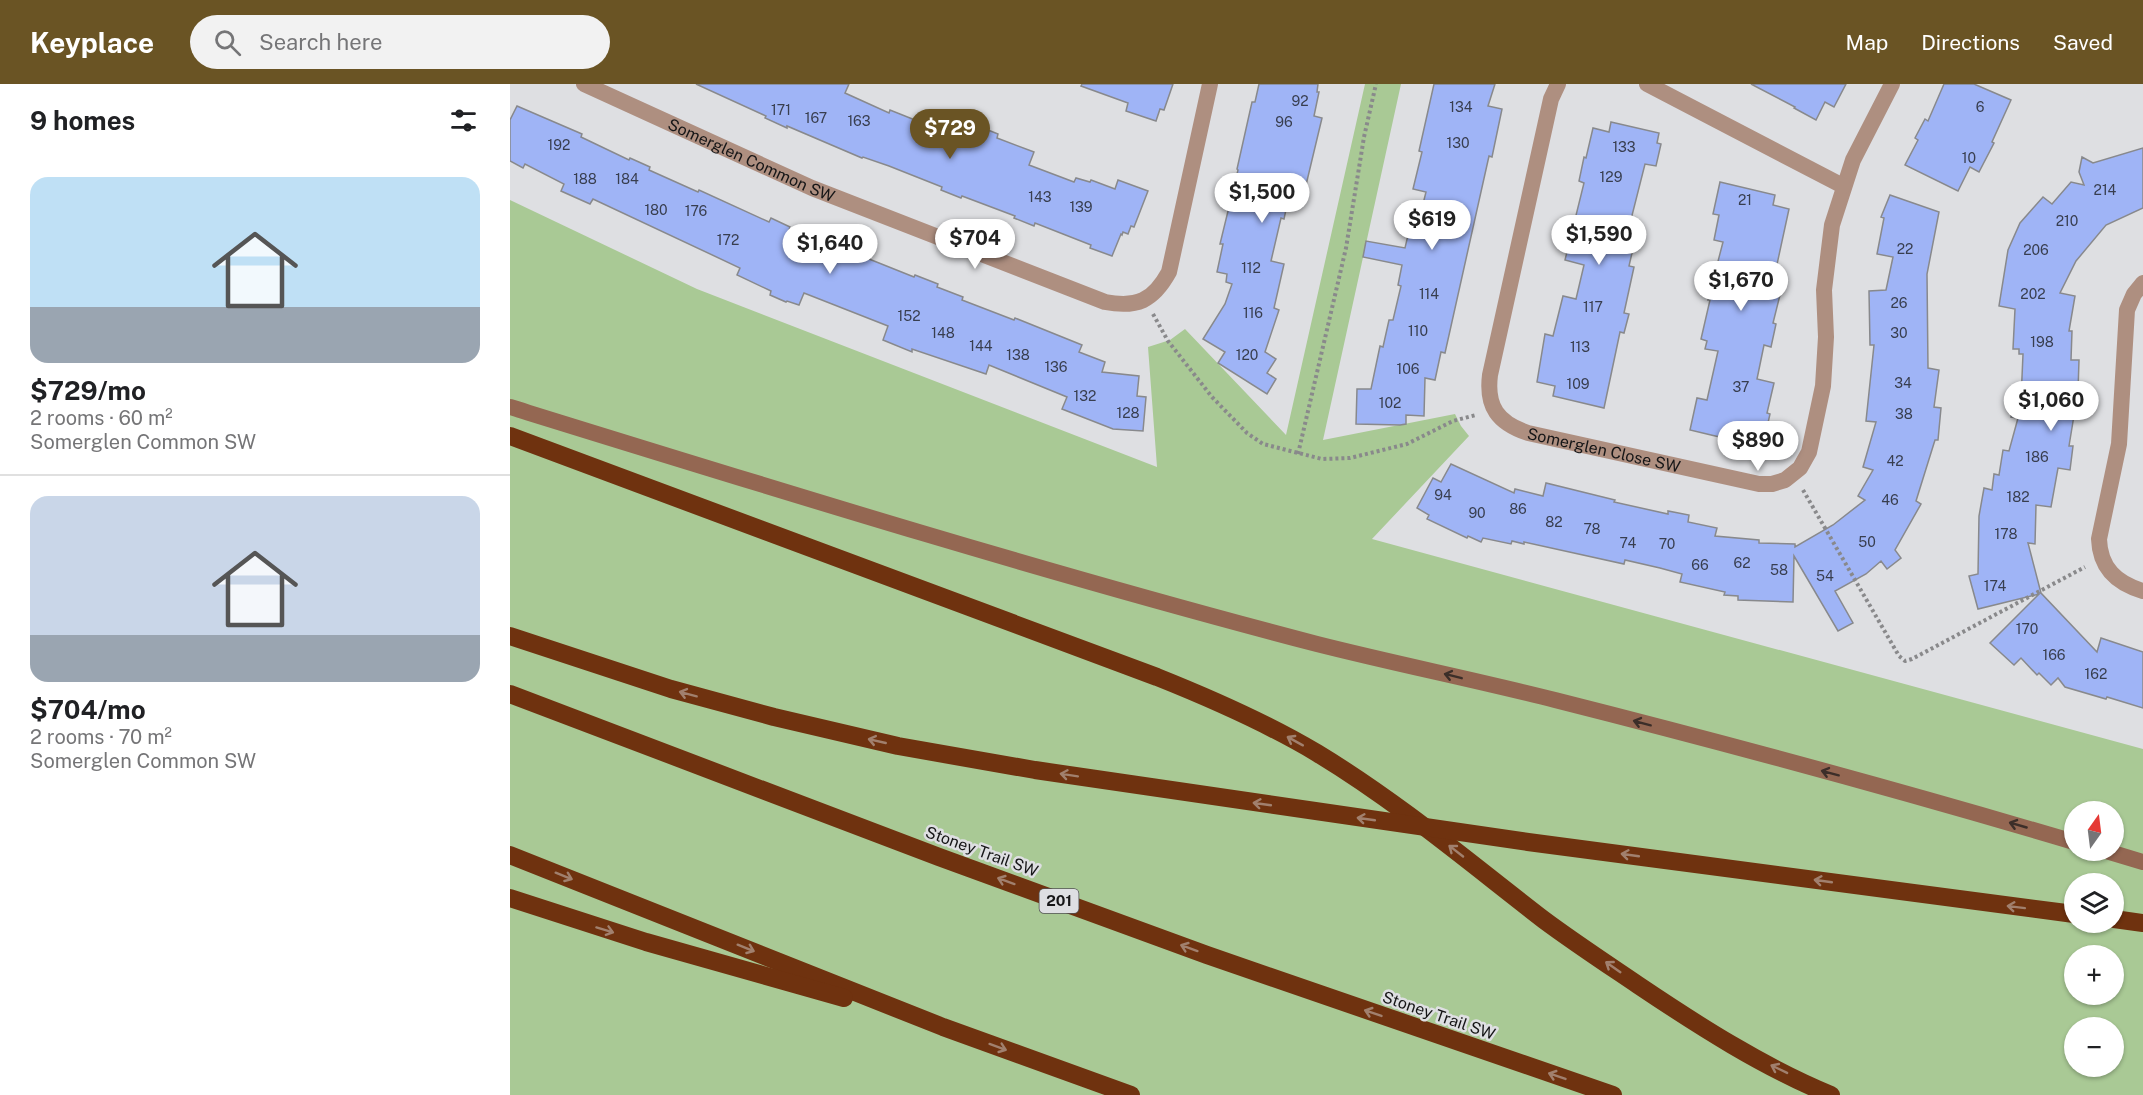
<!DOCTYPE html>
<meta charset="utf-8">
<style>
:root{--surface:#fff;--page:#f2f2f2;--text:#202124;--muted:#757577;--line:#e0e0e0;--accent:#6a5424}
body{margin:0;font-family:"Public Sans",sans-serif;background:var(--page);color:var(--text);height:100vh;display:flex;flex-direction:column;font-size:22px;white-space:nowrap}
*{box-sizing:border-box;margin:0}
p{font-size:20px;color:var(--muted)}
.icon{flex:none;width:33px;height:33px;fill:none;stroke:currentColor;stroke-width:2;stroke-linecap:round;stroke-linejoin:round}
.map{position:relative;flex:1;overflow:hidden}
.panel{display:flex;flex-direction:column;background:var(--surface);width:510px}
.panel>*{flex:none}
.needle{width:39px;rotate:14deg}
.controls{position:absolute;left:1554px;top:717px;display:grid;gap:12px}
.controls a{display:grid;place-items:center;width:60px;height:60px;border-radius:50%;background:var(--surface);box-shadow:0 2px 4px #0004;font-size:30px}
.price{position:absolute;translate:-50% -51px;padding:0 14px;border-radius:21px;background:#fff;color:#222;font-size:20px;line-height:39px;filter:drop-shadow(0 2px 3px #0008)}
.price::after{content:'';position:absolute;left:50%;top:36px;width:18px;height:14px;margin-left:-9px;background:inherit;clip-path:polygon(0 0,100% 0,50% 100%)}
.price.selected{background:var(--accent);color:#fff}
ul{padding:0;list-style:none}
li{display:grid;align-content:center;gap:12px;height:318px;padding:0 30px}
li+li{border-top:2px solid var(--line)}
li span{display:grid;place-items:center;height:186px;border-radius:18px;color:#555}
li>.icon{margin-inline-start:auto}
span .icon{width:108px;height:108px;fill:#fffc;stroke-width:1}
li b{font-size:26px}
h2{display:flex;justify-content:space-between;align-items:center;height:72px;padding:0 30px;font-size:26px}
header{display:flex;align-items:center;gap:36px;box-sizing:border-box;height:84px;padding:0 30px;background:var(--accent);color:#fff}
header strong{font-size:28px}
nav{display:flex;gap:33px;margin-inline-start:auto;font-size:21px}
.search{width:420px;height:54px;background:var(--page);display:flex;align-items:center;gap:15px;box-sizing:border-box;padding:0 21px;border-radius:33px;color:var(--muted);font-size:22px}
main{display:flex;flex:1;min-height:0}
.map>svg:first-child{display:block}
</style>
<header>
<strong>Keyplace</strong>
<div class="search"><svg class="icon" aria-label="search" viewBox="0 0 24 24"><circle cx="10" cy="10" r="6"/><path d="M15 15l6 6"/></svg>Search here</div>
<nav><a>Map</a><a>Directions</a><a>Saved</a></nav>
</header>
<main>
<section class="panel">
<h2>9 homes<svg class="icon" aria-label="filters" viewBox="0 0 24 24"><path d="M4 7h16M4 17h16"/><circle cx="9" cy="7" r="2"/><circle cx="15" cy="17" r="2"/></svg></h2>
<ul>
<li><span style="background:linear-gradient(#bfe0f5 70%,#9aa5b1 0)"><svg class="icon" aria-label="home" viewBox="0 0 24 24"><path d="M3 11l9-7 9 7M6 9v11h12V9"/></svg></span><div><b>$729/mo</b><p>2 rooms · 60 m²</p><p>Somerglen Common SW</p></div></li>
<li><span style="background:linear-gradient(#c9d6e8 75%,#9aa5b1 0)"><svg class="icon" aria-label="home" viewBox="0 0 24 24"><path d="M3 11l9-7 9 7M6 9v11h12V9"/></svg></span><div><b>$704/mo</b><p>2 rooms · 70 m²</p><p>Somerglen Common SW</p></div></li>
</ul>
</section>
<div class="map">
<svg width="1633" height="1011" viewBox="0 0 1633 1011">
<rect width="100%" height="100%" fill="#dedfe2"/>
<!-- green -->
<path fill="#a9c995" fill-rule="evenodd" d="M 855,0 L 891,0 L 813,356 L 945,330 L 951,342 L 959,352 L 862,455 L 1633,665 L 1633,1011 L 0,1011 L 0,116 L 187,205 L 647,383 L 638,263 L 660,256 L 675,245 L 776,351 ZM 1564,728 L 1604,728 L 1604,766 L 1564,766 ZM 1564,800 L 1604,800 L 1604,838 L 1564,838 ZM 1564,872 L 1604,872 L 1604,910 L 1564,910 ZM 1564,944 L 1604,944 L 1604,982 L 1564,982 Z"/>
<!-- building -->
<g fill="#9fb4f6" stroke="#88898c" stroke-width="1.5">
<polygon points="186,0 339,0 335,9 379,29 380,26 415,40 418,35 431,40 432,37 455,45 458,38 488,50 487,54 524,68 519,81 564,98 566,94 580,98 581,96 605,105 608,96 638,107 624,143 621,142 618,150 613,148 612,151 611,150 602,172 580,164 581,161 525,139 524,142 504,134 505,132 452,112 451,114 431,106 432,103 379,82 353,73 352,74 277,42 277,44 255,34 256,32"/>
<polygon points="572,0 663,0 654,26 650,25 646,37 616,27 618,19 571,2"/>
<polygon points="749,0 808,0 807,8 809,8 804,32 812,34 796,101 782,98 774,135 771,134 761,177 774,180 764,224 769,226 755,268 766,275 757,289 766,295 757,310 708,279 715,268 693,255 715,220 722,200 716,198 717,190 707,188 713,160 710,160 728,86 727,85 742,18 745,18"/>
<polygon points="924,0 985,0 978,22 992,25 982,73 979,72 935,269 931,268 925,296 915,294 914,332 896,331 896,340 890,341 846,340 847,305 861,305 870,262 873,263 879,236 883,236 891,202 888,201 892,181 853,173 856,157 895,164 898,151 905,152 916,108 903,105 912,68 909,67"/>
<polygon points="1241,0 1336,0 1324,23 1315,18 1306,36 1284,24 1285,23"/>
<polygon points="1434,0 1464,0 1501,16 1482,58 1484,59 1469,88 1460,83 1448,107 1395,81 1408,56 1405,54 1415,35 1418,37"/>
<polygon points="7,22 72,50 71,53 119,76 120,74 140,83 139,86 188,108 189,106 259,138 261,134 280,143 279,146 330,167 331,166 359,175 404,193 405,191 428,200 427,203 453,213 452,216 504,236 505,234 572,261 569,268 595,278 592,288 629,292 627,312 636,313 633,347 603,345 552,325 557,313 479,281 476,290 402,265 402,268 373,256 378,242 294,209 289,221 277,217 276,218 260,211 261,207 227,191 230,184 83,115 80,120 51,107 54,100 15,80 13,84 0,77 0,36"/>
<polygon points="1101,38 1149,49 1147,59 1151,60 1146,82 1135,80 1113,167 1122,169 1119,182 1124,183 1114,229 1119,230 1114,249 1110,248 1094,324 1043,312 1045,302 1027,298 1035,250 1043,252 1053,212 1066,215 1074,181 1055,176 1074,99 1069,97 1074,73 1076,74 1083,44 1099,48"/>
<polygon points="1633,64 1633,124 1596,141 1566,177 1550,209 1565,212 1559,247 1562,247 1561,276 1569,276 1568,307 1559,362 1563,362 1560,386 1548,384 1541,423 1526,421 1525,460 1518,459 1531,509 1587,568 1591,554 1633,568 1633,624 1597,613 1596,615 1555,603 1548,594 1541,601 1529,589 1527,591 1511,574 1504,581 1480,559 1529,510 1468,525 1459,492 1468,490 1469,432 1474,404 1482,406 1484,390 1489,391 1493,366 1499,367 1508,334 1501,333 1504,314 1511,316 1513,270 1509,270 1509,265 1503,265 1505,225 1489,222 1498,166 1510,139 1533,113 1542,120 1561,98 1574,101 1569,88 1572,73 1583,79"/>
<polygon points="1210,98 1265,111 1263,121 1279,125 1261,208 1270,211 1263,239 1266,240 1261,263 1254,261 1247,295 1264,299 1257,329 1260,330 1255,352 1231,347 1228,354 1219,351 1218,355 1180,346 1187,314 1197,316 1208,267 1195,265 1197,257 1191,255 1200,216 1198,216 1213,158 1204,156 1209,131 1203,130"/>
<polygon points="1380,111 1429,128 1417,190 1418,284 1429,286 1424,323 1431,324 1428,356 1425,356 1406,417 1411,420 1385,466 1391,474 1377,485 1371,477 1356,490 1325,507 1343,539 1328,547 1284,472 1283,518 1228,516 1228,512 1214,511 1215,508 1170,498 1172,490 1150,484 1115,476 1114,480 1014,458 1014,460 1002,457 1001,460 973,454 971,458 958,452 957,454 917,435 919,431 907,424 923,394 931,398 941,380 1004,409 1005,405 1033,412 1036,399 1105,416 1104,418 1158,430 1158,427 1179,431 1178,438 1207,444 1205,452 1249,456 1249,459 1285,460 1285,463 1323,441 1355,416 1348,412 1363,386 1353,383 1366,338 1356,337 1364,261 1360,261 1359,207 1376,206 1383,173 1367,170 1374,134 1371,133"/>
</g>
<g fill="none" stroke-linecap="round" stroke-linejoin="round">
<!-- path -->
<g stroke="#89898b" stroke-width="4" stroke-dasharray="3 3" stroke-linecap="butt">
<polyline points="643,230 658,257 702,313 737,349 753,360 812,375 840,374 897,360 943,337 966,331"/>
<polyline points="788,370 836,164 854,53 866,0"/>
<polyline points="1293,406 1389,572 1395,577 1402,575 1575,483"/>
</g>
<!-- minor -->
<g stroke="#ae8f80" stroke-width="16">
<path id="s1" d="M 74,0 L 302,104 L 595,218 C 627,224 643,217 659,188 L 700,0"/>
<path id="s2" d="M 1048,0 L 1041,15 L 980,291 C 976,323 988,339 1018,349 L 1249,400 L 1262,400 L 1275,396 L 1290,384 L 1299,368 L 1313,302 L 1316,253 L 1314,206 L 1322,141 L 1343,76 L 1382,0"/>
<polyline points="1137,0 1333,102"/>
<path d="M 1633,199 L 1624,210 L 1617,226 L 1609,360 L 1589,455 C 1590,484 1606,499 1633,507"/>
</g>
<!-- secondary -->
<g stroke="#946752" stroke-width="16">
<path d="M 0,323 C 268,406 535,489 807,560 C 886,580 966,596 1045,616 C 1219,660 1392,707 1564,758"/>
<polyline points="1593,766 1633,778"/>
</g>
<!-- motorway -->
<g stroke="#6f320f" stroke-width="18">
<path d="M 0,352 L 647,593 C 702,615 757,639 807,669 C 888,718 960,779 1034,836 C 1065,859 1097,880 1128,901 C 1189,942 1253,983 1321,1011"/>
<polyline points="0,552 161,605 264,633 388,662 525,686 1018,758 1564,830"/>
<polyline points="0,610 429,773 697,871 1103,1011"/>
<polyline points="0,771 433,943 621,1011"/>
<polyline points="0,814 136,858 334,914"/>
<polyline points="1604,835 1633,839"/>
</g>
</g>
<!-- one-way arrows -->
<defs><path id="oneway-shaft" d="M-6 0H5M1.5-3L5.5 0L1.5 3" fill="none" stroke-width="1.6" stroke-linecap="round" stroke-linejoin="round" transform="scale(1.5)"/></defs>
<g stroke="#3c2e29">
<use href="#oneway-shaft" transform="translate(943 592) rotate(-166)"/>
<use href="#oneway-shaft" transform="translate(1132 639) rotate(-165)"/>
<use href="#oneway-shaft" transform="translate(1320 689) rotate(-165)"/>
<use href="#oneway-shaft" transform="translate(1508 741) rotate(-164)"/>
</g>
<g stroke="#a1806e">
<use href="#oneway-shaft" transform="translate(178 610) rotate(-165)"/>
<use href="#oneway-shaft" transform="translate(367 657) rotate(-167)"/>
<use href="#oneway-shaft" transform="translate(785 657) rotate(-151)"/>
<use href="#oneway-shaft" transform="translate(559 691) rotate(-171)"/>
<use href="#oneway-shaft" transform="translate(752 720) rotate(-172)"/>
<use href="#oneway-shaft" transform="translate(856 735) rotate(-172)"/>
<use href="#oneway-shaft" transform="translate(946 767) rotate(-142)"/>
<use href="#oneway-shaft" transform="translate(1120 771) rotate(-172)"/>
<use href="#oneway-shaft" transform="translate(54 792) rotate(22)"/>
<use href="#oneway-shaft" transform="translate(496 797) rotate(-160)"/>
<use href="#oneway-shaft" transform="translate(1313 797) rotate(-172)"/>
<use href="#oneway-shaft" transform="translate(1506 823) rotate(-173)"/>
<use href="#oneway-shaft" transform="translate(95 846) rotate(17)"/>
<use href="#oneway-shaft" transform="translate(236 864) rotate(22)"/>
<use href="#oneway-shaft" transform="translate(679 864) rotate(-160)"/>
<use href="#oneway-shaft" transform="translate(1103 883) rotate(-145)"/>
<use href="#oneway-shaft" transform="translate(863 929) rotate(-161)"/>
<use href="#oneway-shaft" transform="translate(488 963) rotate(20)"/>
<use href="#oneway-shaft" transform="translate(1269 985) rotate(-154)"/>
<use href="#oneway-shaft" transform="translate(1047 992) rotate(-161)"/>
</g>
<g text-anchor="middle" stroke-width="5" stroke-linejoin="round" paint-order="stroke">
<!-- number labels -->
<g font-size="14" fill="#383e4f">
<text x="790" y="22">92</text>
<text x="951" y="28">134</text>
<text x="1470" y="28">6</text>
<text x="271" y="31">171</text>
<text x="306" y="39">167</text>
<text x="349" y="42">163</text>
<text x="774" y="43">96</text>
<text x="948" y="64">130</text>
<text x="49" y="66">192</text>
<text x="1114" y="68">133</text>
<text x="1459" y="79">10</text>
<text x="1101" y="98">129</text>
<text x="75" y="100">188</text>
<text x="117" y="100">184</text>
<text x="1595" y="111">214</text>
<text x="530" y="118">143</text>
<text x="1235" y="121">21</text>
<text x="571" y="128">139</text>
<text x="146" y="131">180</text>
<text x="186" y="132">176</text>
<text x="1557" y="142">210</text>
<text x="218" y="161">172</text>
<text x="1395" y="170">22</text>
<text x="1526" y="171">206</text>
<text x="741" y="189">112</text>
<text x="919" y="215">114</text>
<text x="1523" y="215">202</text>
<text x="1389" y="224">26</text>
<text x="1083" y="228">117</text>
<text x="743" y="234">116</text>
<text x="399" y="237">152</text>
<text x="908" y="252">110</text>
<text x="433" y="254">148</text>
<text x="1389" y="254">30</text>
<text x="1532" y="263">198</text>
<text x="471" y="267">144</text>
<text x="1070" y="268">113</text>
<text x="508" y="276">138</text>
<text x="737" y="276">120</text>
<text x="546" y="288">136</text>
<text x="898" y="290">106</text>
<text x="1393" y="304">34</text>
<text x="1068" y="305">109</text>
<text x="1231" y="308">37</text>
<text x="575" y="317">132</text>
<text x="880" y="324">102</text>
<text x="618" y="334">128</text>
<text x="1394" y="335">38</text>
<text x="1527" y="378">186</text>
<text x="1385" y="382">42</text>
<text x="933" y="416">94</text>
<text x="1508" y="418">182</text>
<text x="1380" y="421">46</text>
<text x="1008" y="430">86</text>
<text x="967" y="434">90</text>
<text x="1044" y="443">82</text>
<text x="1082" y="450">78</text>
<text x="1496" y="455">178</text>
<text x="1357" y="463">50</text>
<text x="1118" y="464">74</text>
<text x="1157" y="465">70</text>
<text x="1232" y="484">62</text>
<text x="1190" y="486">66</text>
<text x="1269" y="491">58</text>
<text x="1315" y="497">54</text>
<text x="1485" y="507">174</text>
<text x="1517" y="550">170</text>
<text x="1544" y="576">166</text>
<text x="1586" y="595">162</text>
</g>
<!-- shield labels -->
<rect fill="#dedfe2" stroke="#525254" stroke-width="1.5" x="529.5" y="805" width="39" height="24" rx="4.5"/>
<g font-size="15" font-weight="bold" fill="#161617">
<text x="549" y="822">201</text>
</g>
<!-- street labels -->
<g font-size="16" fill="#161617" stroke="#dedfe2">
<text dy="6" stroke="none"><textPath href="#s1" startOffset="184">Somerglen Common SW</textPath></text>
<text dy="6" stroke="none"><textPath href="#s2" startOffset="454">Somerglen Close SW</textPath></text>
<text transform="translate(472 767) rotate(20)" y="6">Stoney Trail SW</text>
<text transform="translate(929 931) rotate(19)" y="6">Stoney Trail SW</text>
</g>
</g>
</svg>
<div class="controls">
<a><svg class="needle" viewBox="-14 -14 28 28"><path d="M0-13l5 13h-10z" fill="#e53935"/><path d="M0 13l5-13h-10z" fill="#757577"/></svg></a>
<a><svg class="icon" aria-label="layers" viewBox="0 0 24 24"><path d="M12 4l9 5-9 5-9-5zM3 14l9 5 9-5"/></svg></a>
<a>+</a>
<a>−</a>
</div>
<b class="price selected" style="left:440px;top:76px">$729</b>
<b class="price" style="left:752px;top:140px">$1,500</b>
<b class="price" style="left:922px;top:167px">$619</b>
<b class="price" style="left:1089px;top:182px">$1,590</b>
<b class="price" style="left:465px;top:186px">$704</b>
<b class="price" style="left:320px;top:191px">$1,640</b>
<b class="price" style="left:1231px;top:228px">$1,670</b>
<b class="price" style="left:1541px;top:348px">$1,060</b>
<b class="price" style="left:1248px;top:388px">$890</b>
</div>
</main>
